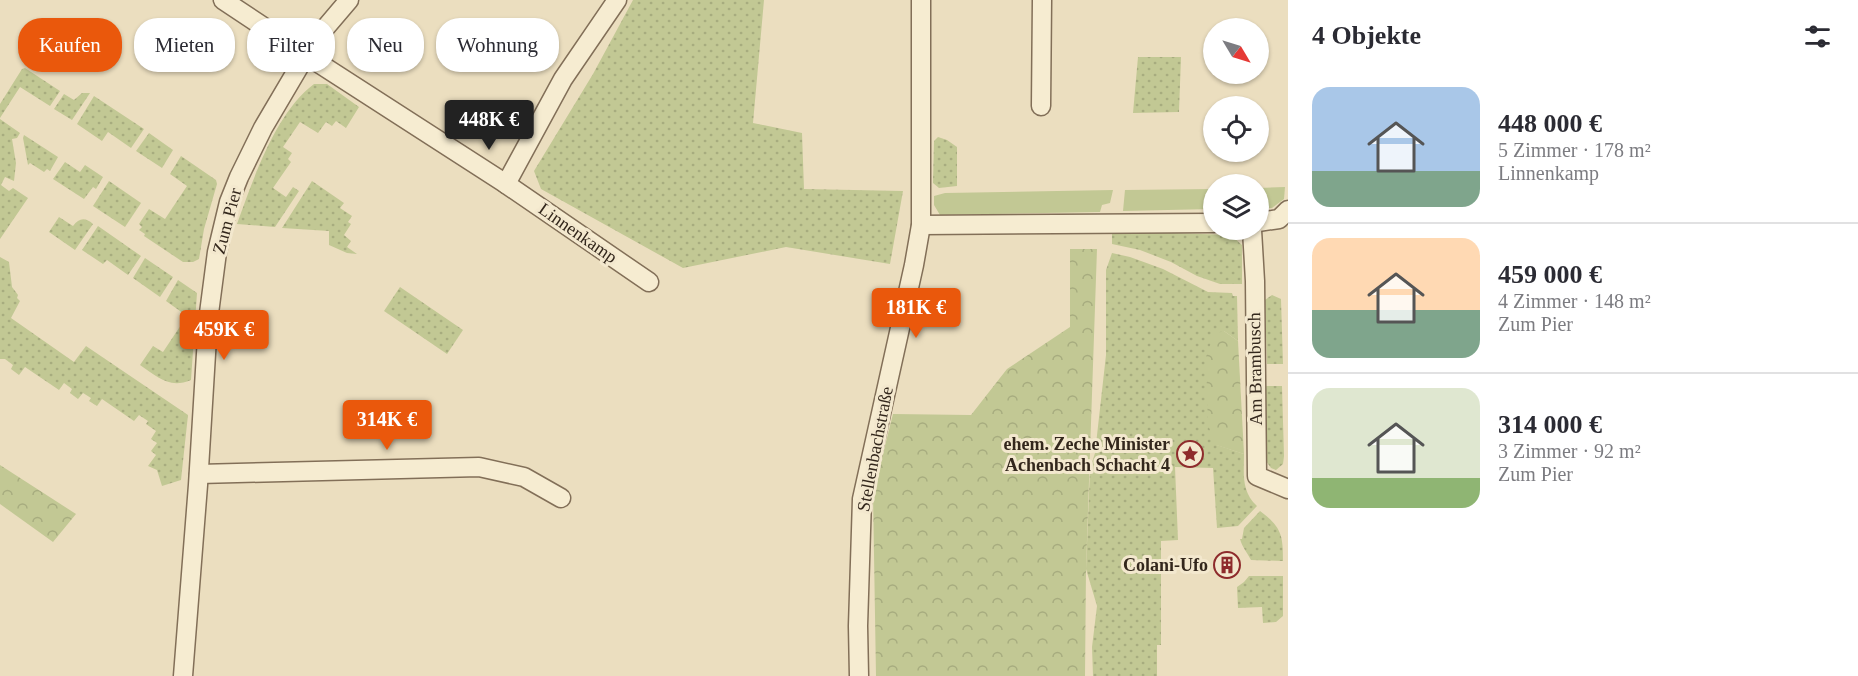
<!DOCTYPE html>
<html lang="de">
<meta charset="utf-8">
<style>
:root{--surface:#fff;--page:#f2f2f3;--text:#2b2b33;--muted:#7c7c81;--line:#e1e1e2;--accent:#ea580c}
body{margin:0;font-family:"Times New Roman",serif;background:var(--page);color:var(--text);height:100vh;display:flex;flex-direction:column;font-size:22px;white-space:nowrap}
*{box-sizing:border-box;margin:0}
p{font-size:20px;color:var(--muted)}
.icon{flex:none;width:33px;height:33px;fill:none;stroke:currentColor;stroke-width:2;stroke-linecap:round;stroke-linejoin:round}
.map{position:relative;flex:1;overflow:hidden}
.sheet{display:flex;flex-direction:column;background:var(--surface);width:570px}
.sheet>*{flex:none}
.guide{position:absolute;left:18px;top:18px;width:570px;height:54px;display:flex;gap:12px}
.needle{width:39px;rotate:128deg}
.tools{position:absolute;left:1203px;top:18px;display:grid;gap:12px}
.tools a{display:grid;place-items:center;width:66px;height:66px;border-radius:50%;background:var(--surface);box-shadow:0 2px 4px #0004;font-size:30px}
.price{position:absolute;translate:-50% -51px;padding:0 14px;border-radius:6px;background:var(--accent);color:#fff;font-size:20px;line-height:39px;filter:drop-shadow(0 2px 3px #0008)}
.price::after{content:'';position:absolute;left:50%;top:36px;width:18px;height:14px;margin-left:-9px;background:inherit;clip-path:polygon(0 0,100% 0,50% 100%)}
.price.current{background:#222;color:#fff}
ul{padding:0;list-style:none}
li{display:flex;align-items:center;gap:18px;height:150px;padding:0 24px}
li+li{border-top:2px solid var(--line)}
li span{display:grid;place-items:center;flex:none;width:168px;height:120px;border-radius:18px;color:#555}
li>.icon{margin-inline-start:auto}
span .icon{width:72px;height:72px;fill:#fffc;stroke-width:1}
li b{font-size:26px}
h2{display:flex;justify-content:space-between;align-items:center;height:72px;padding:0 24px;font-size:26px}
.pill{padding:0 21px;border-radius:24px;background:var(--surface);box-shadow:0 2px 4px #0004;font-size:21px;line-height:54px}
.pill.current{background:var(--accent);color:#fff}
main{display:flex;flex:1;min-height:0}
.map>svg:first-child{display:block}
</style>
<main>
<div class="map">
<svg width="1288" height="676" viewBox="0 0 1288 676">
<defs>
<pattern id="grass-dots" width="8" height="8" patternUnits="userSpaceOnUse" patternTransform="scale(1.5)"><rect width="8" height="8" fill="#c2c894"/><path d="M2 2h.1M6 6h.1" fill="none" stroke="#a7ac7f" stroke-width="1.8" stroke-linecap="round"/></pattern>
<pattern id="forest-crowns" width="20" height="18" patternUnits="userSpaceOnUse" patternTransform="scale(1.5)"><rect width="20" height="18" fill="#c2c894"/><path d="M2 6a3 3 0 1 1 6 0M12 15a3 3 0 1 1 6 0" fill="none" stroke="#a7ac7f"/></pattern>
</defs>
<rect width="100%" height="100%" fill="#ebdebf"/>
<!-- grass -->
<g fill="url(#grass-dots)">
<polygon points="633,0 764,0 753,123 802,133 804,189 903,191 890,264 786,247 683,268 541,189 534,171 593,74"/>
<polygon points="1138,57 1181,57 1179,112 1133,113"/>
<polygon points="25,68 60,91 50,106 20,87 0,118 0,104 22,69"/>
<path d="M 314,84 L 327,84 L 359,107 L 346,128 L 336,121 L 332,126 L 326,122 L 318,133 L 300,122 L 283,147 L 292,153 L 288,159 L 291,162 L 273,188 L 286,197 L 293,187 L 299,191 L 275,227 L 237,224 C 253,180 275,113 314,84 Z"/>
<polygon points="82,93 90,93 72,120 54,109 64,94 74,100"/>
<polygon points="94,96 144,129 131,148 108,132 102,141 77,124"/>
<polygon points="0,119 20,133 17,138 12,139 16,163 14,181 5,177 1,185 9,191 13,188 28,198 0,239"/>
<polygon points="149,133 173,150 162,168 136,151"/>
<polygon points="24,135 58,157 50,171 47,169 44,172 30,163 28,165 23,138"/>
<polygon points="938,137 947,140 957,147 957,186 939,188 933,183 934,141"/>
<polygon points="181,156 216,180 217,184 204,229 199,259 193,262 183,262 144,236 145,234 139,230 142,227 139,224 149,209 165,219 187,186 170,174"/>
<polygon points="65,162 80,172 85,165 103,177 96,189 93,187 84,199 53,179"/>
<polygon points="109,181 141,203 125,227 93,206"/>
<polygon points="312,181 344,203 340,208 352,216 348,222 351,224 344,235 351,241 347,247 357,254 347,253 329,245 329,231 282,228"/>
<path d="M 59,217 L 73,226 C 79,218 85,217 93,224 L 75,250 L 49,232 Z"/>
<polygon points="98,226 141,256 128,275 107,260 103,264 82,250"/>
<polygon points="1112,231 1231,235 1242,245 1242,284 1220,284 1197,276 1171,262 1140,250 1112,244"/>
<path d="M 1112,253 L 1130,257 L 1163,269 L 1208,292 L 1232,293 L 1233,296 L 1237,296 L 1238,341 L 1224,331 L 1217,445 L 1244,454 C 1244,474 1241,491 1257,506 L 1238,526 L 1217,528 L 1213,468 L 1175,467 L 1178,540 L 1161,541 L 1161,645 L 1157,645 L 1157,676 L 1093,676 L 1092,647 L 1097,606 L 1086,569 L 1090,469 L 1095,453 L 1106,355 L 1106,270 Z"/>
<polygon points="0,257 9,262 12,287 18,295 17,298 20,301 11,318 74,362 86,346 188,415 181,480 162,486 157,470 148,466 156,455 151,451 157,443 151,439 156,431 146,424 148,421 139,415 134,421 102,399 97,406 89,401 91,398 83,393 78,399 70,393 72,389 64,383 59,390 25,367 19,375 11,369 13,365 5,359 0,359"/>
<polygon points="145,258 173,277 160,297 133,278"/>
<path d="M 178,280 L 197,293 L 191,380 C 169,389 158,377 140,365 L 153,346 L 163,352 L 187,316 L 166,301 Z"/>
<polygon points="400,287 463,330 447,354 384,311"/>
<polygon points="1272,295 1281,299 1283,364 1267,364 1265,300"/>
<polygon points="1266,386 1282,386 1284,456 1283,464 1276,470 1271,468 1266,461"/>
<path d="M 1260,511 C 1282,527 1283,536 1283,561 L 1251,560 C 1247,552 1242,547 1240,539 L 1242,539 L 1244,528 Z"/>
<polygon points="1249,576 1283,576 1283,616 1276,622 1263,623 1262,607 1238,608 1237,587 1244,582"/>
</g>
<!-- forest -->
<g fill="url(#forest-crowns)">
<polygon points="1070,249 1097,249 1086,569 1085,676 876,676 873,493 893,414 971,415 1007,369 1070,327"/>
<polygon points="1224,331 1238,341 1244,454 1216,445 1208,425 1206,357 1214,334"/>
<polygon points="0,465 76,514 53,542 0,504"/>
</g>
<!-- garden -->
<g fill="#c2c894">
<polygon points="1285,187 1284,199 1272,208 1259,208 1259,188"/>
<polygon points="1213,189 1213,209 1123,211 1125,190"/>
<polygon points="1113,190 1110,203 1102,205 1100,212 940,215 934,205 934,196 945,193"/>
</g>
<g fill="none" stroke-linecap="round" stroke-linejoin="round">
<defs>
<g id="minor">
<polyline points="223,0 306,55 506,184 649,282"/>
<polyline points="1041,106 1042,0"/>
<polyline points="506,184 563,79 617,0"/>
<polyline points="1258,222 1279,219 1288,210"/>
<polyline points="921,225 1214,223"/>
<polyline points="1252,230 1255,281 1257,476 1288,489"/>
<polyline points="199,474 479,467 524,477 561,498"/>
<polyline points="183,676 198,485 208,321 217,252 229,202 239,177 263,128 306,55 326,27 349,0"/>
<polyline points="859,676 858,626 862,499 914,265 921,225 921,0"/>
</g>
</defs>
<!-- minor casing -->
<use href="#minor" stroke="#826f58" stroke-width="21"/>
<!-- minor -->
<use href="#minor" stroke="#f6ecd1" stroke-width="18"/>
</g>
<!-- icons -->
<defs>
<symbol id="sight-ring" viewBox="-11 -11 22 22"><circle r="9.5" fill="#f3e8ce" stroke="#8e2b2c" stroke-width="1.5"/><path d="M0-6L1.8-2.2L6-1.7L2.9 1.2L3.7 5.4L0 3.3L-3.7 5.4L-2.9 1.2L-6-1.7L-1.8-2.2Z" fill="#8e2b2c"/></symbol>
<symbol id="building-ring" viewBox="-11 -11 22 22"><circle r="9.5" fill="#f3e8ce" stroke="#8e2b2c" stroke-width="1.5"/><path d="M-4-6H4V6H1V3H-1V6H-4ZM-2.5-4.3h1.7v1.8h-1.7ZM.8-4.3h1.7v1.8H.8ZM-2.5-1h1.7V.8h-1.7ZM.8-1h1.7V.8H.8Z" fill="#8e2b2c"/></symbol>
</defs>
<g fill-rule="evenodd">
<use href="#sight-ring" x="1175" y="439" width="30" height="30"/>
<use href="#building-ring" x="1212" y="550" width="30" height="30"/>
</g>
<g text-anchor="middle" stroke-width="6" stroke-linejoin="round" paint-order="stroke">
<!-- street labels -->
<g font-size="18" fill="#33271c" stroke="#f3e8ce">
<text transform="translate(227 221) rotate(-75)" y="6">Zum Pier</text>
<text transform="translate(578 233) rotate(35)" y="6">Linnenkamp</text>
<text transform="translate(1255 369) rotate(-91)" y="6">Am Brambusch</text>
<text transform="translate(875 449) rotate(-79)" y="6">Stellenbachstraße</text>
</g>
<!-- poi labels -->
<g font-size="18" font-weight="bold" fill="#33271c" stroke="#f3e8ce" text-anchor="end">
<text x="1170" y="450">ehem. Zeche Minister<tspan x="1170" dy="21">Achenbach Schacht 4</tspan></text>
<text x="1208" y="571">Colani-Ufo</text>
</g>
</g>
</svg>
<div class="tools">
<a><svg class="needle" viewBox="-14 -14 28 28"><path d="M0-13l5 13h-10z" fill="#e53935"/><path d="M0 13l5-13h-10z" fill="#7c7c81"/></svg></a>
<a><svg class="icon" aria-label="locate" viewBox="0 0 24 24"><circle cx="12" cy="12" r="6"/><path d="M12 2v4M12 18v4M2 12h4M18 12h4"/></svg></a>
<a><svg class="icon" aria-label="layers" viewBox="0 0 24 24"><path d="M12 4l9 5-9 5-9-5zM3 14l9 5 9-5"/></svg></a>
</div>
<b class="price current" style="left:489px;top:151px">448K €</b>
<b class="price" style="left:916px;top:339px">181K €</b>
<b class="price" style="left:224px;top:361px">459K €</b>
<b class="price" style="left:387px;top:451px">314K €</b>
<div class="guide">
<a class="pill current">Kaufen</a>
<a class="pill">Mieten</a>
<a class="pill">Filter</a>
<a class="pill">Neu</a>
<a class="pill">Wohnung</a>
</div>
</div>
<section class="sheet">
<h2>4 Objekte<svg class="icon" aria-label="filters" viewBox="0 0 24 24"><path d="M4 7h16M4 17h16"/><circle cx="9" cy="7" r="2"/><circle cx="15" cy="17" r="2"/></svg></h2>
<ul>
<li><span style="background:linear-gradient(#a9c7e8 70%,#7fa58c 0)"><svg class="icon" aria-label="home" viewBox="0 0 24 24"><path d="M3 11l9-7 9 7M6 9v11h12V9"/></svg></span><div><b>448 000 €</b><p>5 Zimmer · 178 m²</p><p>Linnenkamp</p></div></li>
<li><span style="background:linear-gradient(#ffd9b3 60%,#7fa58c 0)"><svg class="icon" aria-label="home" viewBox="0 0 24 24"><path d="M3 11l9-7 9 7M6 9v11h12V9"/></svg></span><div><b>459 000 €</b><p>4 Zimmer · 148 m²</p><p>Zum Pier</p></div></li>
<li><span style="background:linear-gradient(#dfe7d0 75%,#8fb573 0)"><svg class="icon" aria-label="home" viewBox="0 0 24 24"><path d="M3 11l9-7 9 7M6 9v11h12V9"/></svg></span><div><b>314 000 €</b><p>3 Zimmer · 92 m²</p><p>Zum Pier</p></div></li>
</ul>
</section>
</main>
